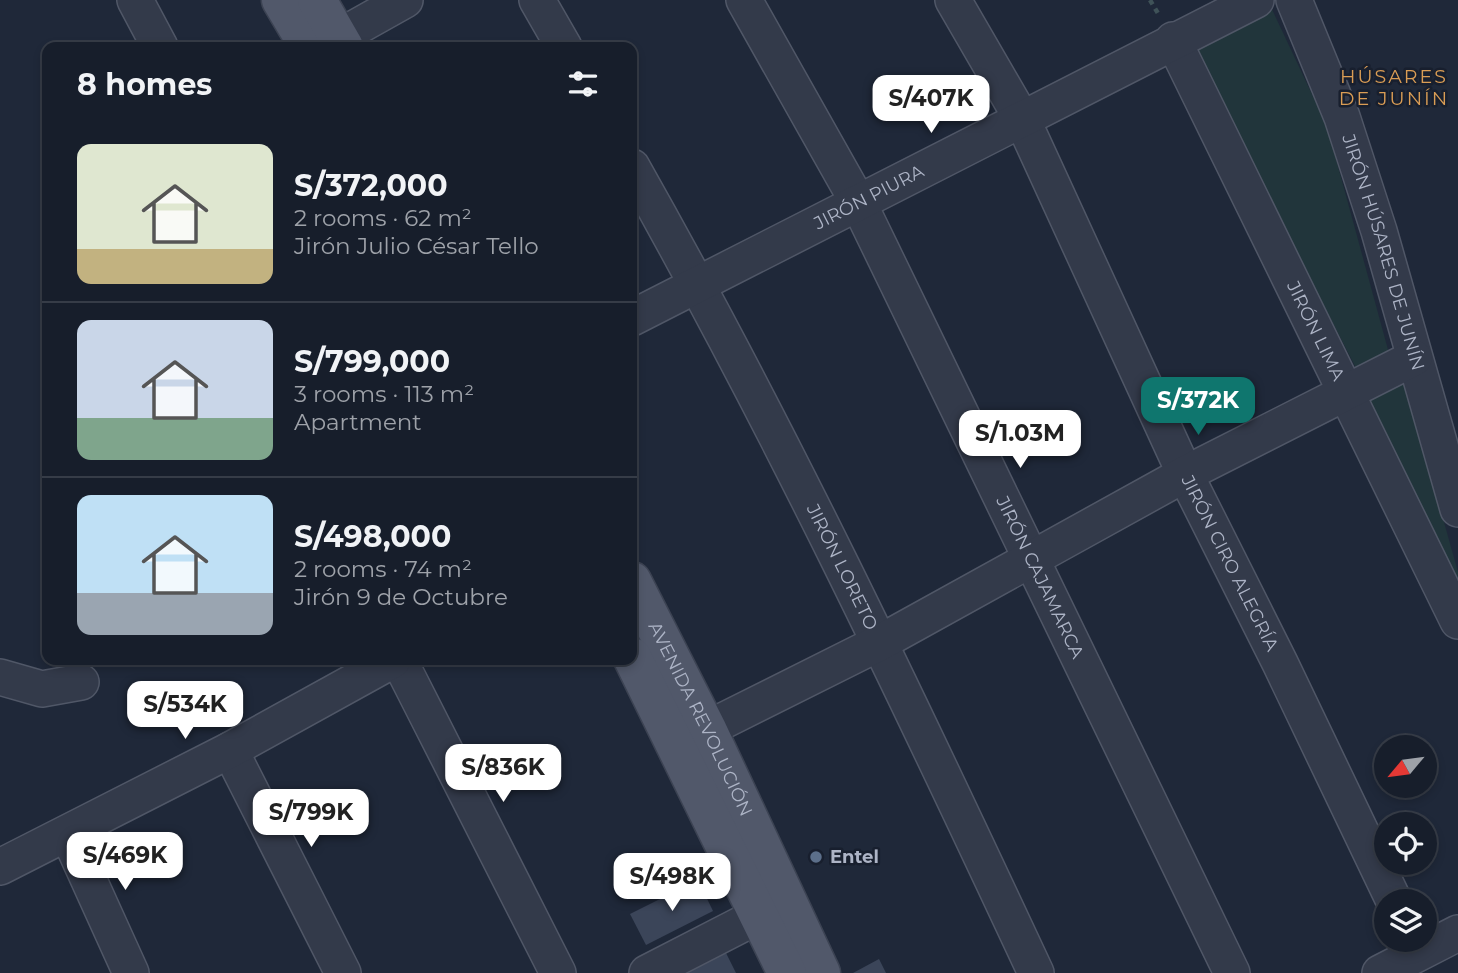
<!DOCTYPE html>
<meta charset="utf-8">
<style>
:root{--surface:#171e2b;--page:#242b37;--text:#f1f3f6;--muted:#9ea2a9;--line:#363c47;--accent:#0f766e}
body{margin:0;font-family:Montserrat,sans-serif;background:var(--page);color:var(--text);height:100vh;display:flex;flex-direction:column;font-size:26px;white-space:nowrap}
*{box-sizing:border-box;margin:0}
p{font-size:23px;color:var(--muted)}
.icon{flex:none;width:38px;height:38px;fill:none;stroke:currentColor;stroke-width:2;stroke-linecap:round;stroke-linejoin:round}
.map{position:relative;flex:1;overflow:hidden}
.drawer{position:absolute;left:42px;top:42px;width:595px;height:623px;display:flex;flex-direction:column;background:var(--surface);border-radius:14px;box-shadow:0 4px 10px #0003,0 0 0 2px var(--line)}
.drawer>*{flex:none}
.needle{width:46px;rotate:241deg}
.controls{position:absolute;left:1374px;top:735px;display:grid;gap:14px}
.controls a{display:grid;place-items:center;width:63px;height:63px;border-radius:50%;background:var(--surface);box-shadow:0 4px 10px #0003,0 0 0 2px var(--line);font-size:35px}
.price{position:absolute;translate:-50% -60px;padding:0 16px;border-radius:14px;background:#fff;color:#222;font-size:23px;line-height:46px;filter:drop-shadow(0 2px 4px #0008)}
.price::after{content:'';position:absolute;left:50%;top:42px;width:21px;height:16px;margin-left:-10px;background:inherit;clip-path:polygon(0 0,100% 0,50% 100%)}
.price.selected{background:var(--accent);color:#fff}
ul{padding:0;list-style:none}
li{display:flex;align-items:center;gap:21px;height:175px;padding:0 35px}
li+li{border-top:2px solid var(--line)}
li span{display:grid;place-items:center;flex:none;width:196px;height:140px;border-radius:14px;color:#555}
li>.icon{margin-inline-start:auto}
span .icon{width:84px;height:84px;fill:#fffc;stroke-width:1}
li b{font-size:30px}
h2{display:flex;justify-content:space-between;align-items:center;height:84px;padding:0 35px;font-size:30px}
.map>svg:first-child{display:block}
</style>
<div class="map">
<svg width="1458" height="973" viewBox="0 0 1458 973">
<rect width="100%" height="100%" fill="#1f2839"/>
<!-- green -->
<g fill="#21353b">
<polygon points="1268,1 1327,126 1390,357 1358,372 1188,42"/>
<polygon points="1404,380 1458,572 1458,581 1453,583 1364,396"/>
</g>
<!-- building -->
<g fill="#3b4559">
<polygon points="698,880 713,911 646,945 630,914"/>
<polygon points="725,951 736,973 682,973"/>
<polygon points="879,959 886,973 853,973"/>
</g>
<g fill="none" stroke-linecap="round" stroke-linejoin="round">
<defs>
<g id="minor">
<polyline points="135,0 160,47"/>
<polyline points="537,0 564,47"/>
<path id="s1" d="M 744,0 L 859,204 L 1232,973"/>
<path id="s2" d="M 953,0 L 1022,119 L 1185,474 L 1280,663 L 1394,901"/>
<path id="s3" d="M 1294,0 L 1342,117 L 1379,231 L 1458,509"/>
<polyline points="339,37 405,0"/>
<path id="s4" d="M 1173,40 L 1458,621"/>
<path id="s5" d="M 632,167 C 780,429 909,701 1036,973"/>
<path id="s6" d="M 632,318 L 1256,0"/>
<polyline points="399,660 558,973"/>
<polyline points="0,677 42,689 81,682"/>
<polyline points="707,729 881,642 1185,474 1414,358"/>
<polyline points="230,750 343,973"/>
<polyline points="68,834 131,973"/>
<polyline points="0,867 230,750 393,660"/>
<polyline points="647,973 783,903"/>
<polyline points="1380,973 1458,933"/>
</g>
<g id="major">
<polyline points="281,0 309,47"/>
<polyline points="317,0 344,47"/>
<path id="s7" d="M 632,581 L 707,729 L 821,973"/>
<polyline points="632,657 787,973"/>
</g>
</defs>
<!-- minor casing -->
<use href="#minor" stroke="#505767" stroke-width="38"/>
<!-- major casing -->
<use href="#major" stroke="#3c4353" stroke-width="41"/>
<!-- path -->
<polyline stroke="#3f5258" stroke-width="4.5" stroke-dasharray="5 5" stroke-linecap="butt" points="1150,0 1159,15"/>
<!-- minor -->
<use href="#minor" stroke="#333a4a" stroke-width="35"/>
<!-- major -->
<use href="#major" stroke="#51586a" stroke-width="38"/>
</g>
<!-- markers -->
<circle fill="#5c6f8a" stroke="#181f2e" stroke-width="2.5" cx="816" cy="857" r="7"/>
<g text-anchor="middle" stroke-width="5" stroke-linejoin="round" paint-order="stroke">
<!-- street labels -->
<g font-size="18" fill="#adb4c6" stroke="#181f2e">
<text dy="6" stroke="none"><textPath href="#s6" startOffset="266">JIRÓN PIURA</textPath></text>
<text dy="6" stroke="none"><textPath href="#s3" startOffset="268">JIRÓN HÚSARES DE JUNÍN</textPath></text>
<text dy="6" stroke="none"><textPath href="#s4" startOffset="324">JIRÓN LIMA</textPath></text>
<text dy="6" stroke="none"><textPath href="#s2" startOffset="628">JIRÓN CIRO ALEGRÍA</textPath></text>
<text dy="6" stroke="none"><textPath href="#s5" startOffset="452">JIRÓN LORETO</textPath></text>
<text dy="6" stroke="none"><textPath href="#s1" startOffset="649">JIRÓN CAJAMARCA</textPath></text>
<text dy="6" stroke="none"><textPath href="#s7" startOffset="154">AVENIDA REVOLUCIÓN</textPath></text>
</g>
<!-- poi labels -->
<g font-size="18" font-weight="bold" fill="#adb4c6" stroke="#181f2e" text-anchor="start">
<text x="830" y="863">Entel</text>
</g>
<!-- neighbourhood labels -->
<g font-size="19" letter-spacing="2" fill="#da9d55" stroke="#181f2e">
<text x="1394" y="83">HÚSARES<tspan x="1394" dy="22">DE JUNÍN</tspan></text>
</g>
</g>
</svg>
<div class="controls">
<a><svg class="needle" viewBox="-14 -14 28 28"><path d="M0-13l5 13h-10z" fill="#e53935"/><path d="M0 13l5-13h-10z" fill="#9ea2a9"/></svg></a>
<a><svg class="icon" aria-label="locate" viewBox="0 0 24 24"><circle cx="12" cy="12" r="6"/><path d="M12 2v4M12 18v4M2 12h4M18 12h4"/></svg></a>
<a><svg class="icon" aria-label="layers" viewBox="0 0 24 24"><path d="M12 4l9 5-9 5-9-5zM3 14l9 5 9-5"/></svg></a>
</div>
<b class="price" style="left:931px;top:135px">S/407K</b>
<b class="price selected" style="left:1198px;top:437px">S/372K</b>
<b class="price" style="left:1020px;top:470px">S/1.03M</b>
<b class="price" style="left:185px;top:741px">S/534K</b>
<b class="price" style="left:503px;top:804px">S/836K</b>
<b class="price" style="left:311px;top:849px">S/799K</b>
<b class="price" style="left:125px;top:892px">S/469K</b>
<b class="price" style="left:672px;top:913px">S/498K</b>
<section class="drawer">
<h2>8 homes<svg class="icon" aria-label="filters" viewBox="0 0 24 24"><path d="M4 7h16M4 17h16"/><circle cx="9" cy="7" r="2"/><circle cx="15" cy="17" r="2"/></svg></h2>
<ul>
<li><span style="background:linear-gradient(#dfe7d0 75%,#c2b280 0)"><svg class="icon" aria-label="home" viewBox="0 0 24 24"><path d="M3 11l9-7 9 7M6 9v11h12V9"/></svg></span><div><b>S/372,000</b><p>2 rooms · 62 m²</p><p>Jirón Julio César Tello</p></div></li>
<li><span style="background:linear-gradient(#c9d6e8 70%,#7fa58c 0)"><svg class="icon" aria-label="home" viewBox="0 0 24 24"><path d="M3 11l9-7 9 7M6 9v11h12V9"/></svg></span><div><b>S/799,000</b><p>3 rooms · 113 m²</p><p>Apartment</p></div></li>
<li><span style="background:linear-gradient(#bfe0f5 70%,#9aa5b1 0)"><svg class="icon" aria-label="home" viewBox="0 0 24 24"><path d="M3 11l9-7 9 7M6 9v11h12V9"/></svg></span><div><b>S/498,000</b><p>2 rooms · 74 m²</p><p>Jirón 9 de Octubre</p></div></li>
</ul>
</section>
</div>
